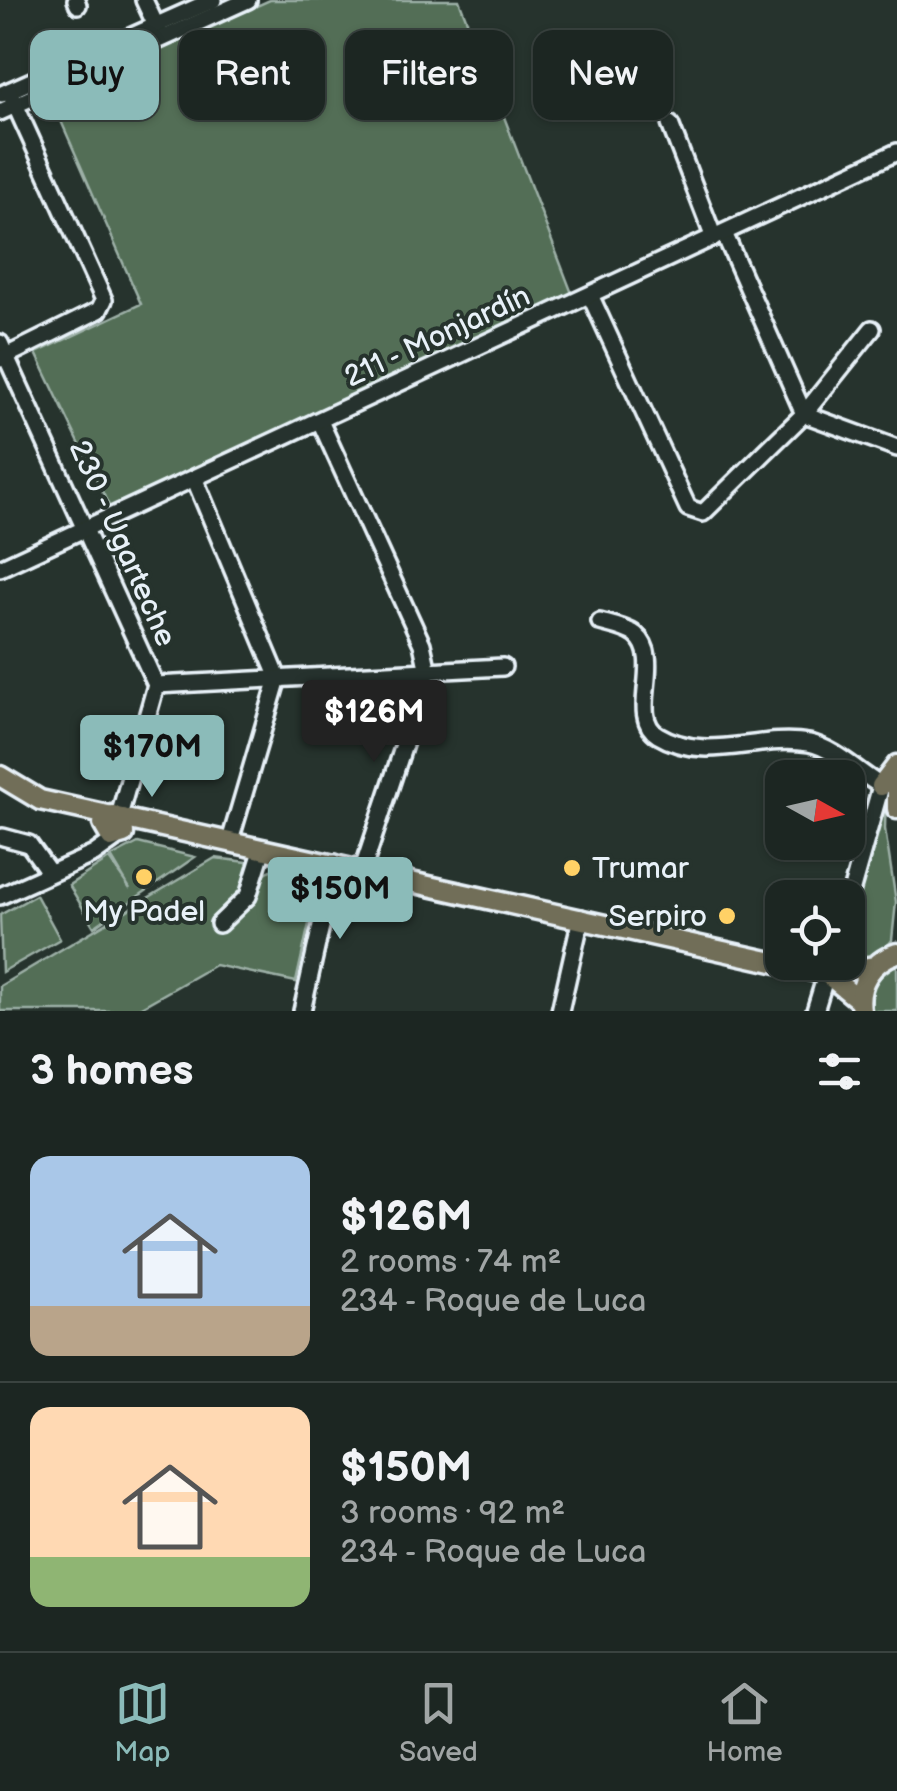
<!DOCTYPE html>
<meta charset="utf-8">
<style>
:root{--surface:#1c2622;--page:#252e2a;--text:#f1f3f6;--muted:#a0a5a5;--line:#3a4340;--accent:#8bbbb9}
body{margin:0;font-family:"Balsamiq Sans",sans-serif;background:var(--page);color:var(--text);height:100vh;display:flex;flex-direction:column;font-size:38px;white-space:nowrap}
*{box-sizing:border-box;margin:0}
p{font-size:32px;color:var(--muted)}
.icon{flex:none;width:55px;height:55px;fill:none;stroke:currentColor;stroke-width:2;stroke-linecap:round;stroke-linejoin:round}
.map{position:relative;height:1011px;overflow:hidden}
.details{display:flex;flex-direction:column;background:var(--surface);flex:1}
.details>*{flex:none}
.banner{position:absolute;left:30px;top:30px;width:838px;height:90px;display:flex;gap:20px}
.needle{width:65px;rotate:98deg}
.tools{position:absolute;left:765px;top:760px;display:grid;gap:20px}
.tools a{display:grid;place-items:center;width:100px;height:100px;border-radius:20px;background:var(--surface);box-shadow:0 2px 8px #0004,0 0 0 2px var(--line);font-size:50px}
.price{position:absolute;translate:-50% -85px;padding:0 22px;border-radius:10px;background:var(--accent);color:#111;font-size:32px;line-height:65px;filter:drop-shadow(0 2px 5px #0008)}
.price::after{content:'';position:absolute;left:50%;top:60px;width:30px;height:22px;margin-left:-15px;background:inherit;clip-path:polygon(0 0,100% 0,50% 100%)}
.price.current{background:#222;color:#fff}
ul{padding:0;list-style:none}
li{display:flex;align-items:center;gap:30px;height:250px;padding:0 30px}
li+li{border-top:2px solid var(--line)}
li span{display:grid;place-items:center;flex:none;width:280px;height:200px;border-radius:20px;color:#555}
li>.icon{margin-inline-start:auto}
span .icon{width:120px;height:120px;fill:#fffc;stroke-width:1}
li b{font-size:42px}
h2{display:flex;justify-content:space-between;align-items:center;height:120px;padding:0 30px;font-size:42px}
.chip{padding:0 35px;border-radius:20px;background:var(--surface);box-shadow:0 2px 8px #0004,0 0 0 2px var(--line);font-size:35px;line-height:90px}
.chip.current{background:var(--accent);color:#111}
.tabs{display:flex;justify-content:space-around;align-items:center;height:140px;border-top:2px solid var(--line);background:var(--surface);font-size:28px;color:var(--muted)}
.tabs a{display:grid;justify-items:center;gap:5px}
.tabs .current{color:var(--accent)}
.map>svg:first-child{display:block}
</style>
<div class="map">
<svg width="897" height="1011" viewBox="0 0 897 1011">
<rect width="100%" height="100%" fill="#26332d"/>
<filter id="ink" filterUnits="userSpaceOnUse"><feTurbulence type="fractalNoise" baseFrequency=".01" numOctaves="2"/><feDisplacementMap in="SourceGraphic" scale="20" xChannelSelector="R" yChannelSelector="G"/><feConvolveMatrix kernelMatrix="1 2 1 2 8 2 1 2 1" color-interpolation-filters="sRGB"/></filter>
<g filter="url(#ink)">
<!-- green -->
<g fill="#526e56" stroke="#9db0a7" stroke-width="2.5">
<polygon points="270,0 459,0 573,296 112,512 36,353 141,304 51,98"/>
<polygon points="886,785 885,829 896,902 892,940 879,957 847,963 848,925"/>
<polygon points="138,843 195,857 94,927 69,885 109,859 130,889 111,857"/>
<polygon points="215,858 247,862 256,878 273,869 319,879 296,982 215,965 134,1011 0,1011 0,986"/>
<polygon points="36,895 60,939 2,972 0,915"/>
<polygon points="897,963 897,1011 870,1011 874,982"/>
</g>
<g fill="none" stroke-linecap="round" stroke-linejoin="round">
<defs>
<g id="minor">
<polyline points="76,0 78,5"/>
<polyline points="144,0 159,32"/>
<polyline points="2,94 213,0"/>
<polyline points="0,112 248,0"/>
<polyline points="670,124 714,238"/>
<polyline points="724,233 804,414 897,448"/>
<polyline points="590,295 688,508 703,513 804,414 872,329"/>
<polyline points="0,343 156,685 119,816"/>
<polyline points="0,359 99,310 104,300 9,91"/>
<polyline points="320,421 422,644 428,672 363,869"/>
<polyline points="195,480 278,678 230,841"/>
<polyline points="0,568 897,152"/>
<path d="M 600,622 C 611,625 627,628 636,635 C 665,659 627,716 658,735 C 706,764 757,734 809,743 C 832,747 861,774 881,786 L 848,903"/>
<polyline points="156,685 503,667"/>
<polyline points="3,837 29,844 49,872"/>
<polyline points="0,896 94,854 115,839"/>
<polyline points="219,924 248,896 263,848"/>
<polyline points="302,1011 335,863"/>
<polyline points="560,1011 581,918"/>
<polyline points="815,1011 830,962"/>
</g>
<g id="major">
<polyline points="0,776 40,800 827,974 874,966"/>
<polyline points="897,780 897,809"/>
<polyline points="881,786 897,765"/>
<polyline points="113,815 103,824 111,838 124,834 123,818"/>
<polyline points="827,974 860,1001"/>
<path d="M 861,1011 C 857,984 871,962 897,953"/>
</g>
</defs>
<!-- minor casing -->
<use href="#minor" stroke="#e8f1f8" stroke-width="22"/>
<!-- major casing -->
<use href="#major" stroke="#e8f1f8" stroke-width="25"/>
<!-- minor -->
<use href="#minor" stroke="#26332d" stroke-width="15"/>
<!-- major -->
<use href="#major" stroke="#716e59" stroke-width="18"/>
</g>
</g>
<!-- markers -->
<g fill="#ffd166" stroke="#26332d" stroke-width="4">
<circle cx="572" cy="868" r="10"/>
<circle cx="144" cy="877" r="10"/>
<circle cx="727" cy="916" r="10"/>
</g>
<g text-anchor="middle" stroke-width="8" stroke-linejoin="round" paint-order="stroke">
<!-- street labels -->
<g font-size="30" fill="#e8f1f8" stroke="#26332d">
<text transform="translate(437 336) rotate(-25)" y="10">211 - Monjardín</text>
<text transform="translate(123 543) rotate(66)" y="10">230 - Ugarteche</text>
</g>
<!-- poi labels -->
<g font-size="30" fill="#e8f1f8" stroke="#26332d" text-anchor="start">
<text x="592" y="878">Trumar</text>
<text x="144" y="921" text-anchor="middle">My Padel</text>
<text x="707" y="926" text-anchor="end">Serpiro</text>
</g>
</g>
</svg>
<div class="tools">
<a><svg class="needle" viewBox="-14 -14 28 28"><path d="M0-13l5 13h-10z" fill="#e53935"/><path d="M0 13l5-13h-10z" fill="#a0a5a5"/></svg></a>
<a><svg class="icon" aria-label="locate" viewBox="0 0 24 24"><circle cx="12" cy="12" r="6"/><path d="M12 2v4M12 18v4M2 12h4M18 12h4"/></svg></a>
</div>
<b class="price current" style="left:374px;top:765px">$126M</b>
<b class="price" style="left:152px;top:800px">$170M</b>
<b class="price" style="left:340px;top:942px">$150M</b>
<div class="banner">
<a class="chip current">Buy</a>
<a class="chip">Rent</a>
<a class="chip">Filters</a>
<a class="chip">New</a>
</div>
</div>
<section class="details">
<h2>3 homes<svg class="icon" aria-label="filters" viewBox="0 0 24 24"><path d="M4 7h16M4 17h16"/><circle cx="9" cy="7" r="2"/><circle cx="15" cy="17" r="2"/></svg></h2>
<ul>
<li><span style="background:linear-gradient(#a9c7e8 75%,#b9a48a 0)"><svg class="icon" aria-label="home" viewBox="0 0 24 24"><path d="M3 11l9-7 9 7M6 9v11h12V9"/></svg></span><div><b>$126M</b><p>2 rooms · 74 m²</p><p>234 - Roque de Luca</p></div></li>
<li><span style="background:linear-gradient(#ffd9b3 75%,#8fb573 0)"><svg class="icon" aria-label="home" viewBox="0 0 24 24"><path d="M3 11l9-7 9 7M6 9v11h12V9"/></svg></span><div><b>$150M</b><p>3 rooms · 92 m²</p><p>234 - Roque de Luca</p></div></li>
</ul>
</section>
<nav class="tabs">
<a class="current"><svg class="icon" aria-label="map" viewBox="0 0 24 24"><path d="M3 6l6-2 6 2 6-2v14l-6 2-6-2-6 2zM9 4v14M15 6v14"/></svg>Map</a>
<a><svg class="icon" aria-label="saved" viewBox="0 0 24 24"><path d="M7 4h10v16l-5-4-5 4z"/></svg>Saved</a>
<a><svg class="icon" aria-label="home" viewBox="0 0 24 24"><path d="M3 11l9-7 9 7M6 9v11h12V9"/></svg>Home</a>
</nav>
